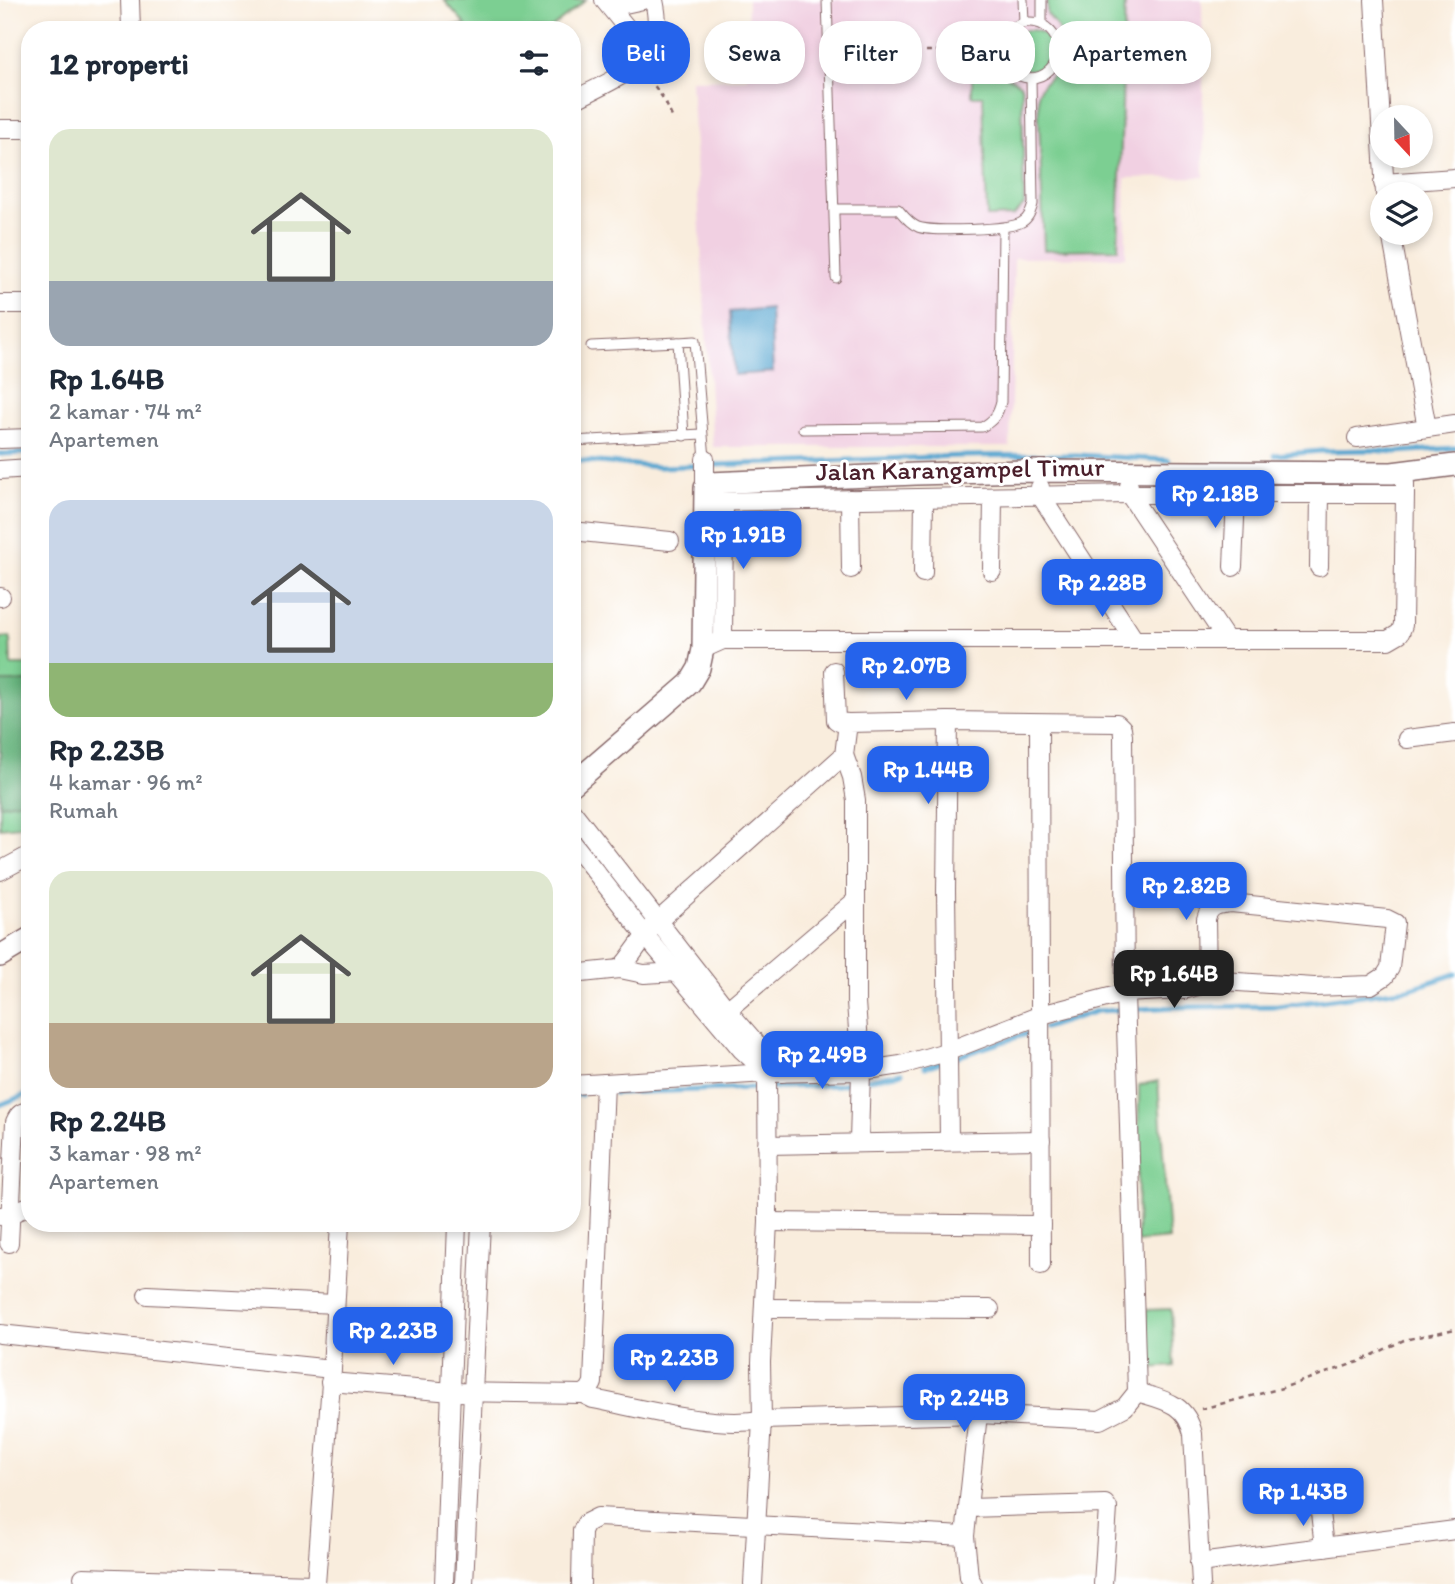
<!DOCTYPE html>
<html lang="id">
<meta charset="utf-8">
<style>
:root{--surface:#fff;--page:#f6f6f7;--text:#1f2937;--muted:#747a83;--accent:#2563eb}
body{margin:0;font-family:Itim,sans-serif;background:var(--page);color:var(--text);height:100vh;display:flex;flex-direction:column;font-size:26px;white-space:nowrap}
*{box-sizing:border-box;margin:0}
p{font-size:23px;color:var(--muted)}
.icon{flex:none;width:38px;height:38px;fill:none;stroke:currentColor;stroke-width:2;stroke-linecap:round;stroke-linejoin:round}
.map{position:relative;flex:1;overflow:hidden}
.panel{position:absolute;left:21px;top:21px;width:560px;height:1211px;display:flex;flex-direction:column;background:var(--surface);border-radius:28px;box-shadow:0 4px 10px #0003}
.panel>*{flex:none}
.hud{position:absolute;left:602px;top:21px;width:665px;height:63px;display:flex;gap:14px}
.needle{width:46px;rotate:158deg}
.buttons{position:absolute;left:1370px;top:105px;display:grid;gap:14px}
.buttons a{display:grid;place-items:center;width:63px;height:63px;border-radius:50%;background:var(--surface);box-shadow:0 4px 10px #0003;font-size:35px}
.price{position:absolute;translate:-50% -60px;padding:0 16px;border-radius:14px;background:var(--accent);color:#fff;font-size:23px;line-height:46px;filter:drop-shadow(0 2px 4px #0008)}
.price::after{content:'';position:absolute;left:50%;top:42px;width:21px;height:16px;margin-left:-10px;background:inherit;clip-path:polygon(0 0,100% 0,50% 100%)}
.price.selected{background:#222;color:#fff}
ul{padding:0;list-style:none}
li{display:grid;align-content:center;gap:14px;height:371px;padding:0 28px}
li span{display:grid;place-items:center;height:217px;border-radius:21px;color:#555}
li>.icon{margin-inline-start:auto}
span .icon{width:126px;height:126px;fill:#fffc;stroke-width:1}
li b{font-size:30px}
h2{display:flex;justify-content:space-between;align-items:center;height:84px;padding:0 28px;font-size:30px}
.pill{padding:0 24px;border-radius:28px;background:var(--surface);box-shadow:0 4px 10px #0003;font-size:24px;line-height:63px}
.pill.selected{background:var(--accent);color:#fff}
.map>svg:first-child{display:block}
</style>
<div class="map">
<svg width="1455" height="1584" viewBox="0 0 1455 1584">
<rect width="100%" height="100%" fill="#fff"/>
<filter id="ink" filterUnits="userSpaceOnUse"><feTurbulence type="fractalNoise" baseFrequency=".0143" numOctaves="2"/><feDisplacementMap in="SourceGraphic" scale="14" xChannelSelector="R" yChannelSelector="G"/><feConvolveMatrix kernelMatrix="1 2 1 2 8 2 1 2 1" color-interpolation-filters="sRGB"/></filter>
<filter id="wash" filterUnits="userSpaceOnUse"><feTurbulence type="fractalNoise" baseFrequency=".00686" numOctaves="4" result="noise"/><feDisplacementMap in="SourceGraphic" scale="28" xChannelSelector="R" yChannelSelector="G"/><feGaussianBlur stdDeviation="1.57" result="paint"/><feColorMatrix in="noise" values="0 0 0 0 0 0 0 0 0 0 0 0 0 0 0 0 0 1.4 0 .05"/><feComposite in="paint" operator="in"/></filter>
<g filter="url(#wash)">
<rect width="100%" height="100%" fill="#f9eddd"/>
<!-- built -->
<polygon fill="#f1d0e2" points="748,0 1202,0 1204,177 1125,178 1126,257 1014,258 1010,447 713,447 691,80 747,79"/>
<!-- green -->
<g fill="#7ccf92" stroke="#63775e" stroke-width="2">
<polygon points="444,0 586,0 549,30 360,30 466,25"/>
<path d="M 1047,0 L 1125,0 L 1118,249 L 1044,250 L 1038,93 C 1041,83 1050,79 1056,71 C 1070,52 1062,29 1047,14 Z"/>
<circle cx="1031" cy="50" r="20"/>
<polygon points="997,65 1003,74 1020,84 1022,89 1024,205 1013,216 987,217 983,96 972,96 972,67"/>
<polygon points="10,637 11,665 30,665 30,825 0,828 0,638"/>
<polygon points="1158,1081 1169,1239 1137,1242 1139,1085"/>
<polygon points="1171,1309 1174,1366 1150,1368 1146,1310"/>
</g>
<!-- forest -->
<polygon fill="#65b27c" stroke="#586854" stroke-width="2" points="0,682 30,682 30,800 0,805"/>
<!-- water -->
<polygon fill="#56a6d0" stroke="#50627e" stroke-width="2" points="770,308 773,372 734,375 730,312"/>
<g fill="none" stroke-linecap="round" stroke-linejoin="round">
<!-- stream -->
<g stroke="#56a6d0" stroke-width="5">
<polyline points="0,454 30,453"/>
<polyline points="1275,455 1321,451 1370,450 1396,452 1455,448"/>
<polyline points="572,460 660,467 960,456 1077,455 1169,460"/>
<polyline points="1044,1028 1097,1011 1178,1007 1278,1006 1409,989 1455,974"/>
<polyline points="925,1067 1035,1031"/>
<polyline points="614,1093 838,1085 902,1073"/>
<polyline points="572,1095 581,1095"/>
<polyline points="0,1105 30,1093"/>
</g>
</g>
</g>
<g filter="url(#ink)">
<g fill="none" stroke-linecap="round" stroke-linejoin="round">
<defs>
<g id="service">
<polyline points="827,0 836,278"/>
<polyline points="1023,0 1024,22"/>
<polyline points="1042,0 1042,24"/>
<circle cx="1030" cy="50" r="28"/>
<path d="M 834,209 L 898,209 C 904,216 909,223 918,227 C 931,232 1010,230 1022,222 C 1029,218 1031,211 1033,204 L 1031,78"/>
<polyline points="591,346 678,342"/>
<path d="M 803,429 L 982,427 C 993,421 998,415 1001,402 L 1003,228"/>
<polyline points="684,436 678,342 695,341 705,459"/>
<polyline points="572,441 702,434"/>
</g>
<g id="minor">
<polyline points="130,0 131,30"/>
<polyline points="604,0 648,54"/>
<polyline points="1374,0 1385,194"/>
<polyline points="611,7 643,0"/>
<path d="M 572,101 C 594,89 646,68 654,45 C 659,31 657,14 654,0"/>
<polyline points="0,129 30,129"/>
<polyline points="1383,183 1455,178"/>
<polyline points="1391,233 1427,428"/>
<polyline points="0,304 30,304"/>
<polyline points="1357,438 1455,424"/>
<polyline points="0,439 30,438"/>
<polyline points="0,470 30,468"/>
<polyline points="1129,486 1129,494 1226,639"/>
<polyline points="1040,487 1040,495 1133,638"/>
<polyline points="705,488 705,459"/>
<polyline points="850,499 851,569"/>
<polyline points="705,502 1129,494 1405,494 1405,483"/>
<polyline points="572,531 670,541"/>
<polyline points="1233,567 1236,495"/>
<polyline points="1319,567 1320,494"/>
<polyline points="992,571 993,497"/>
<polyline points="923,573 924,498"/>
<polyline points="0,597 1,597"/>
<polyline points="723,640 724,502"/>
<polyline points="703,649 723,640 1388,640 1400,633 1403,625 1405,494"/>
<polyline points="834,671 836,720 839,722 848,723"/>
<polyline points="948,721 946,891 949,1140"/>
<polyline points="1039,723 1041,1265"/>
<polyline points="1407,739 1455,733"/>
<polyline points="844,755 852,777 856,800 856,1002 861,1071 859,1141"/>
<polyline points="572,811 728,1011 782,1073"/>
<polyline points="572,842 645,935 742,1050 767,1073 768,1222 761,1362 762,1420 753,1584"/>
<polyline points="0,871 30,855"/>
<polyline points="572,974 620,969 644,974 678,972"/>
<polyline points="719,1017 855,901"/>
<path d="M 572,1085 L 767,1073 L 861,1071 L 901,1065 L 946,1052 L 1041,1015 L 1125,993 L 1183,990 L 1201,985 L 1207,980 L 1314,987 L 1371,985 L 1385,976 L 1390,968 L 1395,923 L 1387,919 L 1231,903 C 1219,904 1209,905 1206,919 L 1207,980"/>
<polyline points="767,1145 1041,1140"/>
<path d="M 0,1216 C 11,1216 19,1209 30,1206"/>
<polyline points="768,1222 1041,1225"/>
<path d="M 9,1243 L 15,1122 C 18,1115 21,1111 30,1112"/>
<polyline points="147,1295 335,1304"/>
<polyline points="764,1308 990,1309"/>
<polyline points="0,1334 332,1369"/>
<path d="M 330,1382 L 452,1392 L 583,1394 L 593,1399 C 644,1409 711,1428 762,1420 L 978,1414 L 1100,1420 L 1125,1407 L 1137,1392 L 1125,993 L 1123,735 L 1122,728 L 1117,723 L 948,721 L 848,723 L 844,755 L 658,921 C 643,936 634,954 620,969"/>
<path d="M 1137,1392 C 1164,1400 1186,1403 1193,1434 L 1201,1584"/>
<polyline points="583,1394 589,1390 593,1383 605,1083"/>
<polyline points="1319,1504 1324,1547"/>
<polyline points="969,1508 1105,1504 1108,1508 1103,1584"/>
<polyline points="1199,1563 1455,1530"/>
<polyline points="83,1577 313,1584"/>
<polyline points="316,1584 332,1369 340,1223"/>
<polyline points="444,1584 457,1223"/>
<polyline points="464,1584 481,1223"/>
<polyline points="581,1584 582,1531 586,1523 598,1517 965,1536"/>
<polyline points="973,1584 969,1577 965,1536 978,1414"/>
</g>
<g id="tertiary">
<polyline points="572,785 690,683 699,668 703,649 705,488 710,483 916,474 1028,471 1392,473 1455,465"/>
<polyline points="0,956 30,938"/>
</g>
</defs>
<!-- service casing -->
<use href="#service" stroke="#876769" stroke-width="11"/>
<!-- minor casing -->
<use href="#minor" stroke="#876769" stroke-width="20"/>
<!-- tertiary casing -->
<use href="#tertiary" stroke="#876769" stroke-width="24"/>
<!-- path -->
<g stroke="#876769" stroke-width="2.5" stroke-dasharray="5 5" stroke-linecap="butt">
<polyline points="926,51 1002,50"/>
<polyline points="649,78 665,101 672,117"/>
<polyline points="1201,1409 1282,1388 1358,1362 1404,1340 1455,1329"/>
</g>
<!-- service -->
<use href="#service" stroke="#fff" stroke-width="9"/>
<!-- minor -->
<use href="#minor" stroke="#fff" stroke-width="18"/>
<!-- tertiary -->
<use href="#tertiary" stroke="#fff" stroke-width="21"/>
</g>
</g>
<g text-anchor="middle" stroke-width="6" stroke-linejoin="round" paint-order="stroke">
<!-- street labels -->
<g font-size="26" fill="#4a1f2b" stroke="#fff">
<text transform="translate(960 469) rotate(-1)" y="9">Jalan Karangampel Timur</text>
</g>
</g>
</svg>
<div class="buttons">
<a><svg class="needle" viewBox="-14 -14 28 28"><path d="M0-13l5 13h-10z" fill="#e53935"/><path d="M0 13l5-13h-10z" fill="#747a83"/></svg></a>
<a><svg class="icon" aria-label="layers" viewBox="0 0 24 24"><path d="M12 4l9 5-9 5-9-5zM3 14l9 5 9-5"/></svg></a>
</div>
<b class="price" style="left:1215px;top:530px">Rp 2.18B</b>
<b class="price" style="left:743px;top:571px">Rp 1.91B</b>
<b class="price" style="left:1102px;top:619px">Rp 2.28B</b>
<b class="price" style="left:906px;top:702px">Rp 2.07B</b>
<b class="price" style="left:928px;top:806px">Rp 1.44B</b>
<b class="price" style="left:1186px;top:922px">Rp 2.82B</b>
<b class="price selected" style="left:1174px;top:1010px">Rp 1.64B</b>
<b class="price" style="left:822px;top:1091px">Rp 2.49B</b>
<b class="price" style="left:393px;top:1367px">Rp 2.23B</b>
<b class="price" style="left:674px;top:1394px">Rp 2.23B</b>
<b class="price" style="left:964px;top:1434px">Rp 2.24B</b>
<b class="price" style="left:1303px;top:1528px">Rp 1.43B</b>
<div class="hud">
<a class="pill selected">Beli</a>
<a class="pill">Sewa</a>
<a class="pill">Filter</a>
<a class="pill">Baru</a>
<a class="pill">Apartemen</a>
</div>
<section class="panel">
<h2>12 properti<svg class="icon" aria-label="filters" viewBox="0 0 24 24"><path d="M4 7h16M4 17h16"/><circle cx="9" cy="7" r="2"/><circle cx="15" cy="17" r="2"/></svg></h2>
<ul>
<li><span style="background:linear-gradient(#dfe7d0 70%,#9aa5b1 0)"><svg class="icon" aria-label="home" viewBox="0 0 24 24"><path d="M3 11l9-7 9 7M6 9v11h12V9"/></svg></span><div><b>Rp 1.64B</b><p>2 kamar · 74 m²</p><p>Apartemen</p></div></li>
<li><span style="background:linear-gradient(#c9d6e8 75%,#8fb573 0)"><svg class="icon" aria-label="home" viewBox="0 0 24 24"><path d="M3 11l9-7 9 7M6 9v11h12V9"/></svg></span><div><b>Rp 2.23B</b><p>4 kamar · 96 m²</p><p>Rumah</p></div></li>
<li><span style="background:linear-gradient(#dfe7d0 70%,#b9a48a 0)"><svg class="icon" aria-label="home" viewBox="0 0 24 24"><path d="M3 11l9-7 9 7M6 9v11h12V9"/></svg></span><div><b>Rp 2.24B</b><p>3 kamar · 98 m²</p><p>Apartemen</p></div></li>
</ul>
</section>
</div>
